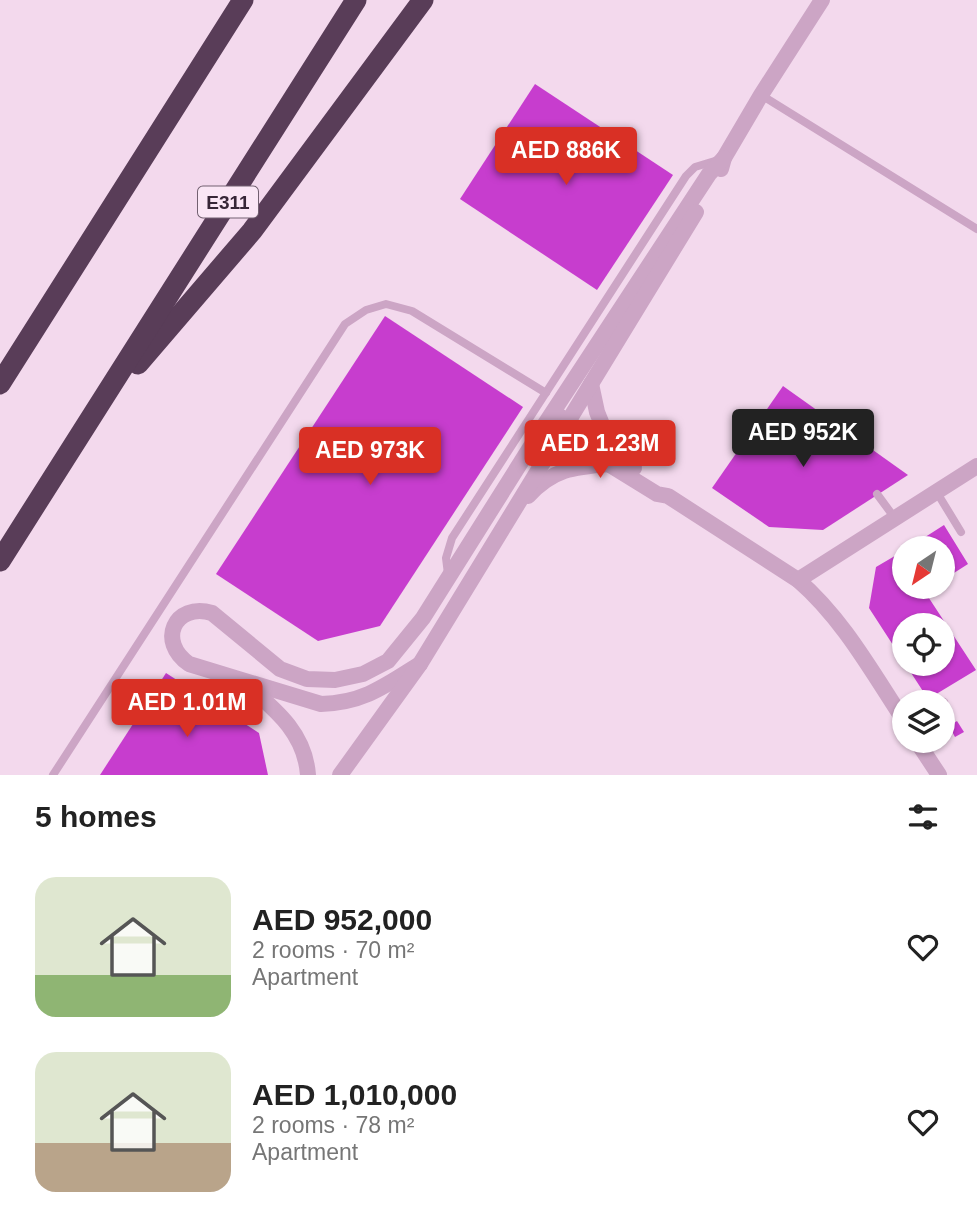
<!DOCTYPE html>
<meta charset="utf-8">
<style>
:root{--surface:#fff;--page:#f6f6f6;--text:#222;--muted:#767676;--accent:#d93025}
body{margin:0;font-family:Helvetica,sans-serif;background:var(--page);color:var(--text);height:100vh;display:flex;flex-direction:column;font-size:26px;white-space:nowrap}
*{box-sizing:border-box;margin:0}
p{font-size:23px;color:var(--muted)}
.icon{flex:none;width:38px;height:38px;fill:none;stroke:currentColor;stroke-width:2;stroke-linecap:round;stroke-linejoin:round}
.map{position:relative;height:775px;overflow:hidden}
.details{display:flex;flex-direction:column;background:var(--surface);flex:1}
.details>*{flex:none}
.needle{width:46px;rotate:215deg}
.buttons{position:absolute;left:892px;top:536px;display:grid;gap:14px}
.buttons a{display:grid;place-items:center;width:63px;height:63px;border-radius:50%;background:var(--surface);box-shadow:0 2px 5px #0004;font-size:35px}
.price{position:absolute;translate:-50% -60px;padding:0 16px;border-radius:7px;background:var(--accent);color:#fff;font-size:23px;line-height:46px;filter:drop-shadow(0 2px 4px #0008)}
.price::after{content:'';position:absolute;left:50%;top:42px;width:21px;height:16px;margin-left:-10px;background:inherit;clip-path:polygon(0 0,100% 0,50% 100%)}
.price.on{background:#222;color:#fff}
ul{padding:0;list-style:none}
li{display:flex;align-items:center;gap:21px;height:175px;padding:0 35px}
li span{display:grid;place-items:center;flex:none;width:196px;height:140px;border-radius:21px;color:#555}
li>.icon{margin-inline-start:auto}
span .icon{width:84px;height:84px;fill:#fffc;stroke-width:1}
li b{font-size:30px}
h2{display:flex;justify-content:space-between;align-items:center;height:84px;padding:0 35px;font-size:30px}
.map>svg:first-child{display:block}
</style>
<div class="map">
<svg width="977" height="775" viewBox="0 0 977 775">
<rect width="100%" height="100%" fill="#f3d9ed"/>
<!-- building -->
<g fill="#c73dce" fill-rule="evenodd">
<polygon points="535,84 673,175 597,290 460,199"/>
<polygon points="385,316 523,407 380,626 318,641 216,574"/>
<polygon points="783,386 908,475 823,530 769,527 712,488"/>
<polygon points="944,525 968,564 943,580 943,548 908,548"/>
<path d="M 905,550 L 905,586 L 934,586 L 925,592 L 976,670 L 928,699 L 869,608 L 876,567 ZM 905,625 L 943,625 L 943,663 L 905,663 Z"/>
<polygon points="166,673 259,733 268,775 100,775"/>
<polygon points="957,721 964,732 955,737 949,726"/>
</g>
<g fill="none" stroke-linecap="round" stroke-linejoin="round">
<!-- service -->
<g stroke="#cca5c5" stroke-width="8">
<polyline points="761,95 977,229"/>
<polyline points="936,491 961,532"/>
<polyline points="877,494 894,517"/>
<polyline points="448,574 446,558 452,538 686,176 695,167 718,160"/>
<polyline points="943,703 944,702"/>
<polyline points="53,775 345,324 366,310 386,304 412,311 546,393"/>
</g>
<!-- minor -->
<g stroke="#cca5c5" stroke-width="16">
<polyline points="721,169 724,158 761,95 822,0"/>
<polyline points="591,384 597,412 613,452"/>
<polyline points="558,415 634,468"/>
<path d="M 550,428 L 657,494 L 668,496 L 798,580 C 843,619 872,672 905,722"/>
<path d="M 528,496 C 553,469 573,467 609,464"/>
<polyline points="798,580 977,466"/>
<path d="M 420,664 C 385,686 363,703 321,704 L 189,664 C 157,642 174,602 212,613 L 280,669 L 307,679 L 335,680 L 363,674 L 388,661 L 423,618 L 545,424 L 709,174 L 724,158"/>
<path d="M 248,686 C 277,711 305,734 308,775"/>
<polyline points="916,740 939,775"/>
<polyline points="340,775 420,664 696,212"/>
</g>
<!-- motorway -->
<g stroke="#593d58" stroke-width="21">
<polyline points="138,364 252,231 423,0"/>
<polyline points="0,384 243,0"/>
<polyline points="0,561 356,0"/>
</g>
</g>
<g text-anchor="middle" stroke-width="5" stroke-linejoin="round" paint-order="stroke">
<!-- shield labels -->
<rect fill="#fae6f5" stroke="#726070" stroke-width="2" x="198" y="186.5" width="60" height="31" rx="5"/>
<g font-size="19" font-weight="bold" fill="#372637">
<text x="228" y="209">E311</text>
</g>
</g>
</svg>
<div class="buttons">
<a><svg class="needle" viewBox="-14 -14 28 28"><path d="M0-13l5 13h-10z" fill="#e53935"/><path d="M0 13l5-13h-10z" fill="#767676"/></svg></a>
<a><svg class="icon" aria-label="locate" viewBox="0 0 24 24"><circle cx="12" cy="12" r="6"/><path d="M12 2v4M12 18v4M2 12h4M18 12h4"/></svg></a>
<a><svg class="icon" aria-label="layers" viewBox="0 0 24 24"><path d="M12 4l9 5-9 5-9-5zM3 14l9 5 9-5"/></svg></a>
</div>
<b class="price" style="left:566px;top:187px">AED 886K</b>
<b class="price on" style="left:803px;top:469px">AED 952K</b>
<b class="price" style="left:600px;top:480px">AED 1.23M</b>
<b class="price" style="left:370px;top:487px">AED 973K</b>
<b class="price" style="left:187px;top:739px">AED 1.01M</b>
</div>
<section class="details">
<h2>5 homes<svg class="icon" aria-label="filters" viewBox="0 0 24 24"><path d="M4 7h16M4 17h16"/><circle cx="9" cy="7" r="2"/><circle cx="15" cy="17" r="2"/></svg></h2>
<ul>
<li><span style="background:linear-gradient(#dfe7d0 70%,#8fb573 0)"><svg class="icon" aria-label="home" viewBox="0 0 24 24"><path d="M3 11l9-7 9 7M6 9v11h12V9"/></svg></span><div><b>AED 952,000</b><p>2 rooms · 70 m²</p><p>Apartment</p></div><svg class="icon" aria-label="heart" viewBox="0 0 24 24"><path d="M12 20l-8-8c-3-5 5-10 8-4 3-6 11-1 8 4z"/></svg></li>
<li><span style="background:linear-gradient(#dfe7d0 65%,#b9a48a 0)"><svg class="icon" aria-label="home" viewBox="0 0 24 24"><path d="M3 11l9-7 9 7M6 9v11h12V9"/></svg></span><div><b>AED 1,010,000</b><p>2 rooms · 78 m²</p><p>Apartment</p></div><svg class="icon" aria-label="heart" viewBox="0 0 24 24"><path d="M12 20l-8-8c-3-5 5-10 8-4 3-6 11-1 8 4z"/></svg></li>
</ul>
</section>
